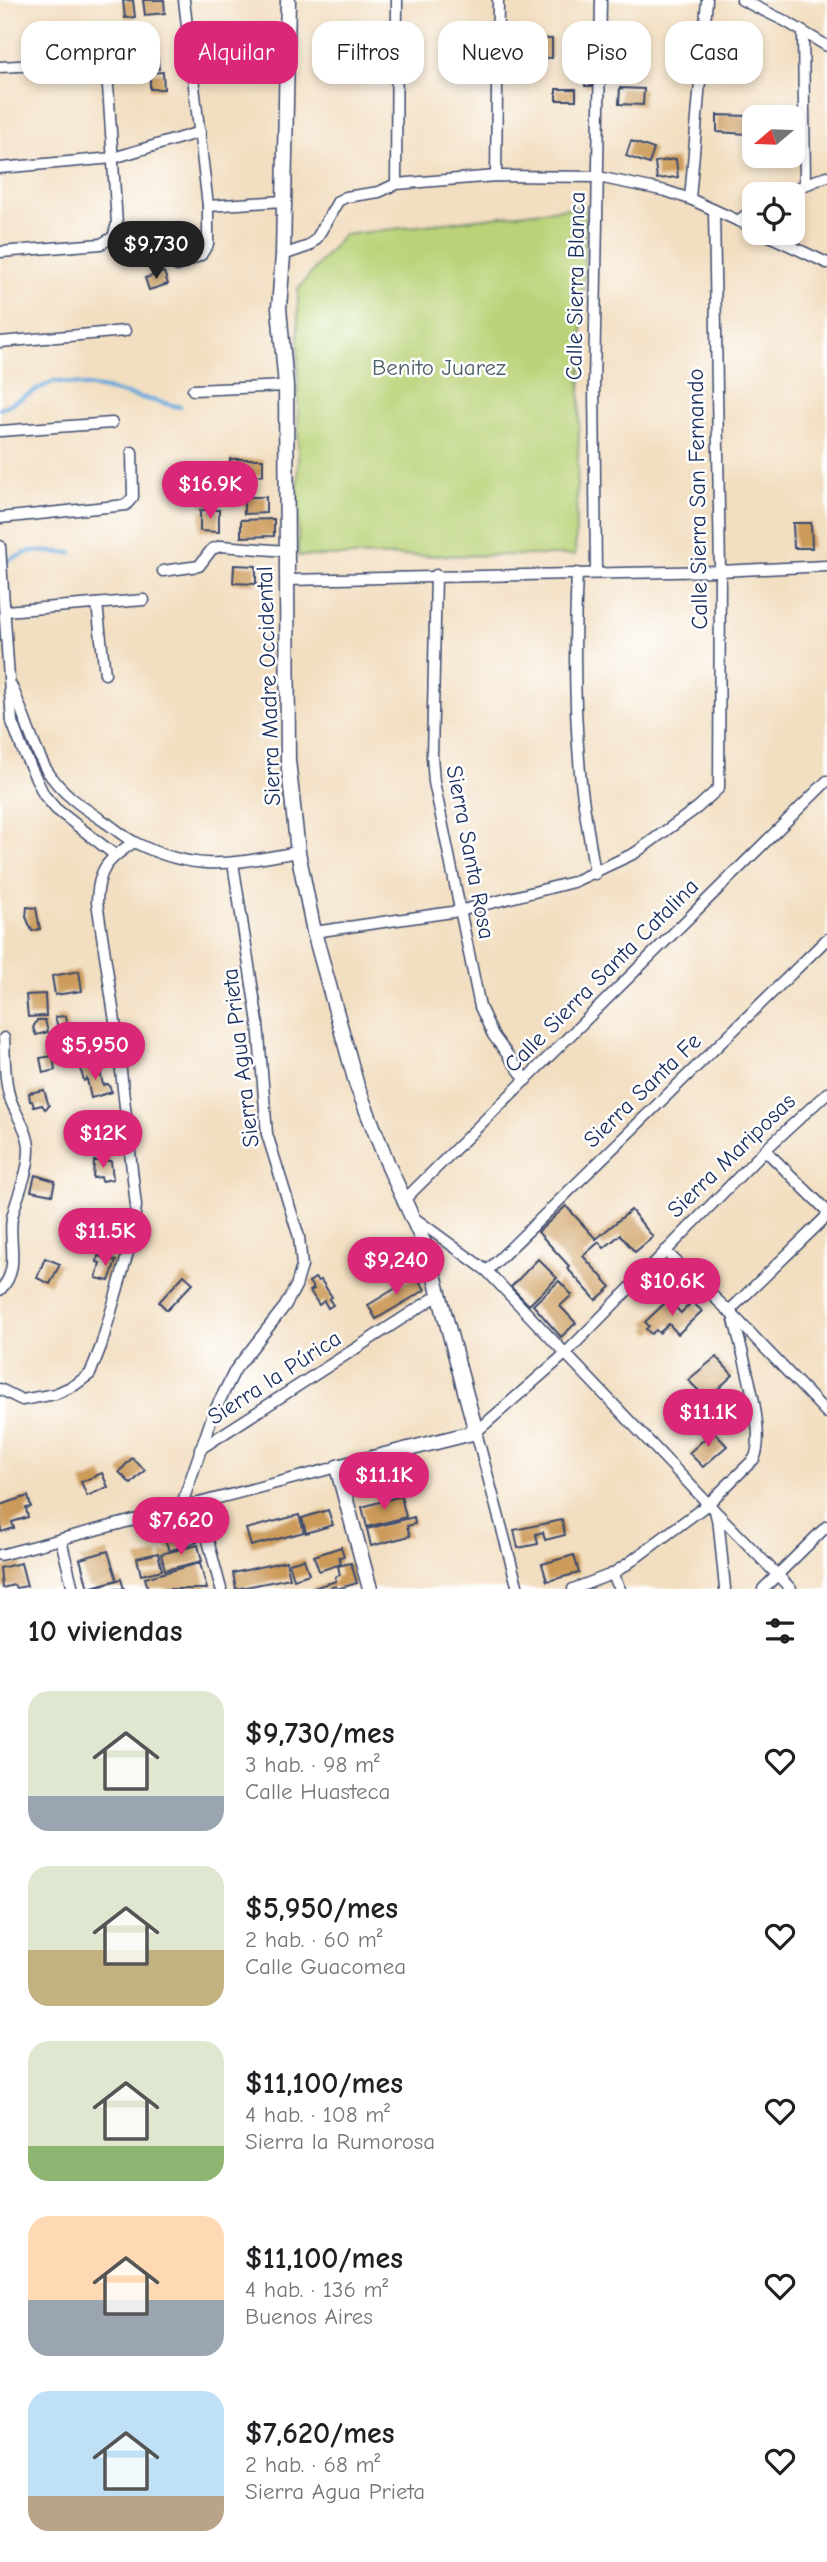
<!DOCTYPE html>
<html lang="es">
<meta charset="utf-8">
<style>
:root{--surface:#fff;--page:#f6f6f6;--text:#202124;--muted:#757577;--accent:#db2777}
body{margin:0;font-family:"Comic Neue",sans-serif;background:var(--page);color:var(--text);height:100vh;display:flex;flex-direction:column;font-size:26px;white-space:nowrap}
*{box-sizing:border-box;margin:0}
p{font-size:23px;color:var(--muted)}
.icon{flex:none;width:38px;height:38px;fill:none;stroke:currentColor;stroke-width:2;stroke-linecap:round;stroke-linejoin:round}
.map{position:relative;height:1589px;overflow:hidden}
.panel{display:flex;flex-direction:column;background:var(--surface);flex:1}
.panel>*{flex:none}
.guide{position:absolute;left:21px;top:21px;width:786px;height:63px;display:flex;gap:14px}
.needle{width:46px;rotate:251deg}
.controls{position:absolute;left:742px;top:105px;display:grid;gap:14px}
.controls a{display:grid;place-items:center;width:63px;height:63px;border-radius:14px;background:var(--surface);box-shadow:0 4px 10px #0003;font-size:35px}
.price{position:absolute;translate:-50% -60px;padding:0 16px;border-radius:24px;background:var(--accent);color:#fff;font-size:23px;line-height:46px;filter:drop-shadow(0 2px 4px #0008)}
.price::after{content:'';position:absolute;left:50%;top:42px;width:21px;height:16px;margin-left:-10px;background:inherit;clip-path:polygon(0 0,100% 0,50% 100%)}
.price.on{background:#222;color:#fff}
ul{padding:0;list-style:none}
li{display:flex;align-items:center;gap:21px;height:175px;padding:0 28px}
li span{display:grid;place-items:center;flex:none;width:196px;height:140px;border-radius:21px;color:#555}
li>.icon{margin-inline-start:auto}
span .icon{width:84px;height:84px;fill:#fffc;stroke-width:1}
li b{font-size:30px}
h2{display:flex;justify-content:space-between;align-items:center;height:84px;padding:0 28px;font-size:30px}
.chip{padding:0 24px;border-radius:21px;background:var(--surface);box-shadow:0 4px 10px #0003;font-size:24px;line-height:63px}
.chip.on{background:var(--accent);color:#fff}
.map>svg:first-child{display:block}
</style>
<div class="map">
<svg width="827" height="1589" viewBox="0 0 827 1589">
<rect width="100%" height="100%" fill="#fff"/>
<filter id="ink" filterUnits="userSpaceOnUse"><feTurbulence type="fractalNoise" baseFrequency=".0143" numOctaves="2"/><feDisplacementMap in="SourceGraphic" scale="14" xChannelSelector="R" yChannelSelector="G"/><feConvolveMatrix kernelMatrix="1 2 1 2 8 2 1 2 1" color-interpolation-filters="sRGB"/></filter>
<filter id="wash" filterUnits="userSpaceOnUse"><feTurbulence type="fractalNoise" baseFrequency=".00686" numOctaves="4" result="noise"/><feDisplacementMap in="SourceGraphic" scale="28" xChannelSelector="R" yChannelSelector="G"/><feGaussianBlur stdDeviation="1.57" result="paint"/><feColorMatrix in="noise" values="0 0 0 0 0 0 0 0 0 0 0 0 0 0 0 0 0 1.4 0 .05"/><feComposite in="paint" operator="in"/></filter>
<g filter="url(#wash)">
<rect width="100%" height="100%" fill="#f2dec0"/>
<!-- green -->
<polygon fill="#bad378" stroke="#6a816b" stroke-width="2" points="586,206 575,555 298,556 298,289 343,235"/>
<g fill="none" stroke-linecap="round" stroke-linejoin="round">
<!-- stream -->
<g stroke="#67a8da" stroke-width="4.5">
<polyline points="0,409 54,381 105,389 180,407"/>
<polyline points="3,562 31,551 71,553"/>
</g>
</g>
<g id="blocks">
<!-- building -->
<g fill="#cc9b5a">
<polygon points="133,0 135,17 125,18 123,1"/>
<polygon points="143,0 164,0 165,13 145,15"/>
<polygon points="529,38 552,39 552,58 528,57"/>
<polygon points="157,53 159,69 139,72 137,56"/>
<polygon points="586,68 593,69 593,86 585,86"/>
<polygon points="163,72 164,89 150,89 150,73"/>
<polygon points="620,88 644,89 643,105 619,104"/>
<rect x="556" y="89" width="20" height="11"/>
<polygon points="717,115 748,116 747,134 717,132"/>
<polygon points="631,141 654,149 649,164 626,156"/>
<polygon points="676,159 678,177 657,179 655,162"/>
<polygon points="164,272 168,284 149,290 145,278"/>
<rect x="230" y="459" width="33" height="16"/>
<polygon points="201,494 213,494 213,505 201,506"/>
<polygon points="244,497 266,497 266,513 244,514"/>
<polygon points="200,510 219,510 219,532 200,531"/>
<polygon points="274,519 274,536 241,537 241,520"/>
<polygon points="793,523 811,523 812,548 794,548"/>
<polygon points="234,565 256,566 256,584 233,583"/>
<polygon points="27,907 36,908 40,929 32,931 26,917"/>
<polygon points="79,971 82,991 55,995 52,976"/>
<polygon points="45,994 46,1016 28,1017 26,995"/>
<polygon points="66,1016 69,1033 60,1034 55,1017"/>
<polygon points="37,1020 45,1020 48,1032 36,1035 33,1028"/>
<polygon points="53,1056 55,1070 43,1073 40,1058"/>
<polygon points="96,1066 100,1072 103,1085 108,1084 112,1092 91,1098 87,1079 84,1081 80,1068"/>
<polygon points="44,1090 49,1106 45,1109 42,1105 34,1107 32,1101 30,1101 29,1093"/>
<polygon points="94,1161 111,1161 113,1179 102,1181 101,1177 93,1178"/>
<polygon points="35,1175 55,1181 52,1195 31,1191"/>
<polygon points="566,1206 596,1239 631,1210 653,1237 635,1252 620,1235 604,1248 599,1242 583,1256 611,1287 596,1300 567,1268 569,1266 538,1232"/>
<polygon points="98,1256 116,1261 109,1281 96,1278 100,1263 97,1262"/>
<polygon points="45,1258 60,1264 50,1284 37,1278"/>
<polygon points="538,1259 557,1278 529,1305 511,1287"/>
<polygon points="184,1275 193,1283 167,1310 159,1302"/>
<polygon points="416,1276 425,1290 376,1319 368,1305"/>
<polygon points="315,1278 318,1281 321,1280 332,1297 329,1299 333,1305 328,1308 324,1301 319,1305 310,1291 314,1289 309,1282"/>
<polygon points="559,1281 572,1295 560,1306 576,1323 561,1337 533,1305"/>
<polygon points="668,1300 681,1313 692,1302 702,1311 678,1334 669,1324 659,1333 656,1330 651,1334 646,1329 649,1326 645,1322"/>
<polygon points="716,1357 733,1375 707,1399 688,1380"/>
<polygon points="713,1431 727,1446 703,1467 689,1453"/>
<polygon points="132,1458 145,1470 131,1484 119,1472"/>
<polygon points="102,1473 108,1487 87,1496 81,1482"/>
<polygon points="28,1496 31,1507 26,1508 28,1517 12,1522 14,1528 1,1532 0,1505"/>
<polygon points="401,1496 406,1517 367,1527 362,1507"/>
<polygon points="328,1510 333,1525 306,1533 302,1518"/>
<polygon points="299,1515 304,1532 251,1546 246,1529"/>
<polygon points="414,1517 415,1524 407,1526 410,1536 371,1546 367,1529"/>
<polygon points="562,1520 565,1535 545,1540 543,1532 536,1534 538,1544 518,1548 514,1530"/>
<polygon points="192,1523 197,1542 169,1551 163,1532"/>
<polygon points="198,1545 202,1561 165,1570 161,1554"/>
<polygon points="341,1547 344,1556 339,1557 341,1564 319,1571 314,1556"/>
<polygon points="108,1551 117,1580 88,1588 80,1559"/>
<polygon points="158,1553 162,1570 141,1575 137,1558"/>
<polygon points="574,1555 579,1573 547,1581 542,1564"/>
<polygon points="304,1559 309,1574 294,1579 289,1563"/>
<polygon points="286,1561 290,1578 236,1589 233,1573"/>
<polygon points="21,1563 27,1586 16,1588 14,1585 2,1588 0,1568"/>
<polygon points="200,1563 207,1589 148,1589 145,1578"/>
<polygon points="351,1563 357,1583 337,1589 336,1586 326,1589 310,1589 336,1581 335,1577 340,1575 338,1566"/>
<polygon points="121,1579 124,1589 91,1589 91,1588"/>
</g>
</g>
</g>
<g filter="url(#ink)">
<use href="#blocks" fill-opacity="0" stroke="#3b496d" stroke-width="2"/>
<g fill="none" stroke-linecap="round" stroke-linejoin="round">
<defs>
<g id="minor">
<polyline points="742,0 785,21 827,46"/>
<polyline points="803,33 805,183"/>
<polyline points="0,67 91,62 99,68 108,86 117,224 113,237 101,244 0,252"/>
<polyline points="0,168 113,158 200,132"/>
<polyline points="496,176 498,0"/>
<polyline points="396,184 397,0"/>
<polyline points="783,194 827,176"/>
<polyline points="690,199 707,0"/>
<polyline points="208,206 284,201"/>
<polyline points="738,221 754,209"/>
<polyline points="763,233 827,263"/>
<polyline points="283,255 309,246 317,238 338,201 346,197 379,192 396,184 496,176 598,177 666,191 690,199 754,228"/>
<polyline points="177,266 201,255 208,244 208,206 184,0"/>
<polyline points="0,342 125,331"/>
<polyline points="193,390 286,386"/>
<polyline points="0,431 112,423"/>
<polyline points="0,518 126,505 133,497 132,452"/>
<polyline points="0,546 12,722 23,751 44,795 56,809 115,855"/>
<polyline points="163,571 199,566 212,549 221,546 287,551"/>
<polyline points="596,572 594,384 601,0"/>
<path d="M 577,573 C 574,639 574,706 580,772 C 583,806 590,840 595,874"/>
<polyline points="436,575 432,756 434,782 480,1007 493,1035 526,1080"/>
<polyline points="287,580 720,571 827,566"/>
<polyline points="97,604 105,674"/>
<polyline points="5,611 144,600"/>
<path d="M 11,685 C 24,712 31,743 46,769 C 61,793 82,807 105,822 C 116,829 125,838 136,843 C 198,874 234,863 298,852"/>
<polyline points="314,932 459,911 573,882 635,853 697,808 719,788 720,571 714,210"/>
<polyline points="765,1150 827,1211"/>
<polyline points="405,1199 827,781"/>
<polyline points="413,1217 487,1271 715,1511 719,1527 725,1589"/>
<polyline points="665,1251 733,1315 827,1413"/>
<polyline points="487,1271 827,939"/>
<path d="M 0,1290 C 21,1270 8,1242 12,1218 C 17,1195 29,1173 29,1149 C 29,1131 15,1114 10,1098 C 4,1080 5,1057 4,1038"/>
<polyline points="729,1311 827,1216"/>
<path d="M 0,1389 L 22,1400 L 55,1394 L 75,1385 L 90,1374 L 101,1346 L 132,1239 L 136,1206 L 117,1035 L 97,902 C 98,869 107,860 134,842"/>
<polyline points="200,1449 440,1294"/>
<polyline points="198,1503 221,1589"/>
<polyline points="181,1507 213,1414 235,1370 285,1306 296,1286 302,1266 299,1237 267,1134 258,1023 233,863"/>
<polyline points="717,1513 791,1589"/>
<polyline points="61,1540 73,1589"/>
<polyline points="0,1555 337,1467"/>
<polyline points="612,1574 620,1589"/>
<polyline points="518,1589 476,1432 564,1355 765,1150 827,1093"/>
<path d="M 573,1589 L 612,1574 L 626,1565 L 708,1504 L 754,1459 C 768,1433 740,1347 733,1315"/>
<polyline points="763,1589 827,1526"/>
</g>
<polyline id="tertiary" points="288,0 283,255 279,308 286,386 288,760 298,852 314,932 357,1086 389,1167 428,1252 476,1432 337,1467 370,1589"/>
</defs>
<!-- minor casing -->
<use href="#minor" stroke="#3b496d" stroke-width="13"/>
<!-- tertiary casing -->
<use href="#tertiary" stroke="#3b496d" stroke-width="17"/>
<!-- minor -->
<use href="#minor" stroke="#fff" stroke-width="10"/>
<!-- tertiary -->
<use href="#tertiary" stroke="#fff" stroke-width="14"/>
</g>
</g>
<g text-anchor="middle" stroke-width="5" stroke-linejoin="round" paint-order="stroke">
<!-- street labels -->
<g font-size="23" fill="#1b2f5e" stroke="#fff">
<text transform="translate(575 286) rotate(-89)" y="8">Calle Sierra Blanca</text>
<text transform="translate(697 499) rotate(-91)" y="8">Calle Sierra San Fernando</text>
<text transform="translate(268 686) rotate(-92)" y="8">Sierra Madre Occidental</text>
<text transform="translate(471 852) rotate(79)" y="8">Sierra Santa Rosa</text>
<text transform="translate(601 975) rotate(-45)" y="8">Calle Sierra Santa Catalina</text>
<text transform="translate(240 1058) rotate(-97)" y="8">Sierra Agua Prieta</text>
<text transform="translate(642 1090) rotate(-44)" y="8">Sierra Santa Fe</text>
<text transform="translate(731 1155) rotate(-44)" y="8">Sierra Mariposas</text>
<text transform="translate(274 1377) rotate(-33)" y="8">Sierra la Púrica</text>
</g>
<!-- park labels -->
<g font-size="23" fill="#4b6066" stroke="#fff">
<text x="439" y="375">Benito Juarez</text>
</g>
</g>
</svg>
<div class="controls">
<a><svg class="needle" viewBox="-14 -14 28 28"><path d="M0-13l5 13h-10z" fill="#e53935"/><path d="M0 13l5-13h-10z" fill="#757577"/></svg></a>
<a><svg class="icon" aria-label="locate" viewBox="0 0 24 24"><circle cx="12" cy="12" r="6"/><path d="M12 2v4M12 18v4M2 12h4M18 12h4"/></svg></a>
</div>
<b class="price on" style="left:156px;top:281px">$9,730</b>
<b class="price" style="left:210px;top:521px">$16.9K</b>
<b class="price" style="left:95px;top:1082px">$5,950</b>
<b class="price" style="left:103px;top:1170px">$12K</b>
<b class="price" style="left:105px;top:1268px">$11.5K</b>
<b class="price" style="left:396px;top:1297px">$9,240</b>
<b class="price" style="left:672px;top:1318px">$10.6K</b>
<b class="price" style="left:708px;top:1449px">$11.1K</b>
<b class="price" style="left:384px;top:1512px">$11.1K</b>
<b class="price" style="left:181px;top:1557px">$7,620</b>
<div class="guide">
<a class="chip">Comprar</a>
<a class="chip on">Alquilar</a>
<a class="chip">Filtros</a>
<a class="chip">Nuevo</a>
<a class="chip">Piso</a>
<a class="chip">Casa</a>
</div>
</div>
<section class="panel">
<h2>10 viviendas<svg class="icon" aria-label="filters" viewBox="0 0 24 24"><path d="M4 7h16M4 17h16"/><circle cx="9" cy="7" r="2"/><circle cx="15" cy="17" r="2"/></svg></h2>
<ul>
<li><span style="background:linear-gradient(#dfe7d0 75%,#9aa5b1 0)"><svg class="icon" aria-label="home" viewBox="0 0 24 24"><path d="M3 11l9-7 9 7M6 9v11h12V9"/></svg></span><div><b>$9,730/mes</b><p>3 hab. · 98 m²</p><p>Calle Huasteca</p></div><svg class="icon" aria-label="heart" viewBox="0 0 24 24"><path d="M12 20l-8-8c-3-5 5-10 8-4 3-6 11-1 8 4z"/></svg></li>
<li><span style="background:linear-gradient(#dfe7d0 60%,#c2b280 0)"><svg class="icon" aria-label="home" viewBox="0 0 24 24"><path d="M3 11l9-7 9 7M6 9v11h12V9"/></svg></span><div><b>$5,950/mes</b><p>2 hab. · 60 m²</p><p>Calle Guacomea</p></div><svg class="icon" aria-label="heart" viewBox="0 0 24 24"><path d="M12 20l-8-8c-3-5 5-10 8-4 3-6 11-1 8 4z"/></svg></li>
<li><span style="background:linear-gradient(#dfe7d0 75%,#8fb573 0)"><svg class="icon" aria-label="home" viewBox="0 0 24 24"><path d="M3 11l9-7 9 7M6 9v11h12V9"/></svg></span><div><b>$11,100/mes</b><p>4 hab. · 108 m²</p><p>Sierra la Rumorosa</p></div><svg class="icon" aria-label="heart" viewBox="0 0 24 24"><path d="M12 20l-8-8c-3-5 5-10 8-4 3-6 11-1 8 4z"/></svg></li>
<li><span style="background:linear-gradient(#ffd9b3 60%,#9aa5b1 0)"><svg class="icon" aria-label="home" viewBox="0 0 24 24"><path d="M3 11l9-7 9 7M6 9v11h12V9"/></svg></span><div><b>$11,100/mes</b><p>4 hab. · 136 m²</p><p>Buenos Aires</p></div><svg class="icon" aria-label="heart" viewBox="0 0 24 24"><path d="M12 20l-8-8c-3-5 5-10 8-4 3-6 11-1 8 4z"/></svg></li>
<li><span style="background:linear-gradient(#bfe0f5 75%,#b9a48a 0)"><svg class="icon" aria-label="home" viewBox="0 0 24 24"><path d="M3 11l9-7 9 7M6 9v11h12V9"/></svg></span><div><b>$7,620/mes</b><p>2 hab. · 68 m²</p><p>Sierra Agua Prieta</p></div><svg class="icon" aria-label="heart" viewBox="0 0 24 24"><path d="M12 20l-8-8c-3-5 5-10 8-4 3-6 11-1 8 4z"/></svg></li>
</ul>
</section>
